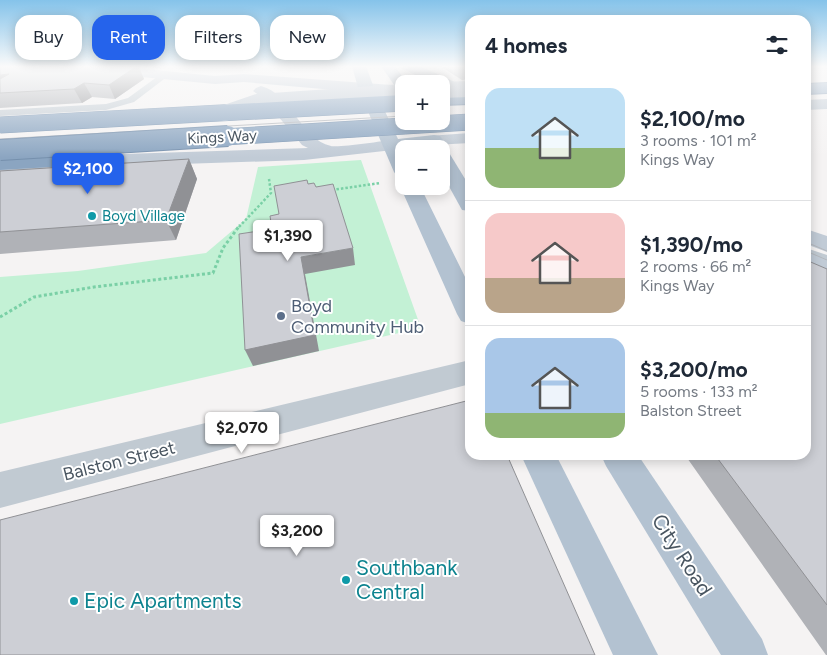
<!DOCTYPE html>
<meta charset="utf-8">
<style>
:root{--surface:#fff;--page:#f6f6f7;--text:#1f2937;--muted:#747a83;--line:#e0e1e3;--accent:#2563eb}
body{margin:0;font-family:Figtree,sans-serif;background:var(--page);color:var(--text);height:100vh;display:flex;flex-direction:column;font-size:19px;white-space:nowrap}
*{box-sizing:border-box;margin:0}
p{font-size:16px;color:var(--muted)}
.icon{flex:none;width:28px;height:28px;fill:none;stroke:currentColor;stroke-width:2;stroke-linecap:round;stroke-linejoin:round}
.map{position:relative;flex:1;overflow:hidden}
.panel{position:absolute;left:465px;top:15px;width:346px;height:445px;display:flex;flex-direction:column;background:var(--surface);border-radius:15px;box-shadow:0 2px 12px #0003}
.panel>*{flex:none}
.top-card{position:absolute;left:15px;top:15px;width:375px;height:45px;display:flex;gap:10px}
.tools{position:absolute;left:395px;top:75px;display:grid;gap:10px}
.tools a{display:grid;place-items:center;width:55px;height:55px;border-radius:10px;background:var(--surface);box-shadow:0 2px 12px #0003;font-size:25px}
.price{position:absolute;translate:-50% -42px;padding:0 11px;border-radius:5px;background:#fff;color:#222;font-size:16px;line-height:32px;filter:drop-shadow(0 1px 2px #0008)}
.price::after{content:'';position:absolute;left:50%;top:30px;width:15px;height:11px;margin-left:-8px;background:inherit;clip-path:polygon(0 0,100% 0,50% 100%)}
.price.active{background:var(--accent);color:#fff}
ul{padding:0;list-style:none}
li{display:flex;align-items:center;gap:15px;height:125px;padding:0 20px}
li+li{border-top:1px solid var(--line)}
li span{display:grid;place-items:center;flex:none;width:140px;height:100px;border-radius:15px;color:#555}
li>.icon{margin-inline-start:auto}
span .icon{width:60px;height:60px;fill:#fffc;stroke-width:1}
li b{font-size:21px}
h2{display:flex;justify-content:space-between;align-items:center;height:60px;padding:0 20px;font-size:21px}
.pill{padding:0 18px;border-radius:15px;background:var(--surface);box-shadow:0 2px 12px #0003;font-size:18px;line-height:45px}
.pill.active{background:var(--accent);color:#fff}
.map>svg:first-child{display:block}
</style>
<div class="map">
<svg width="827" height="655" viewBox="0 0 827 655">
<rect width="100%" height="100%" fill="#f5f3f3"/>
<!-- green -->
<polygon fill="#c3f1d5" points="361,160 421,328 0,424 0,277 78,271 206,253 246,219 258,167"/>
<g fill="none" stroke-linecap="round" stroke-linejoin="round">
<defs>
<g id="highway">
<polygon points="827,83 827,93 806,94 806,84"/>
<polygon points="470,94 470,104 441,105 441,95"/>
<polygon points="61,156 68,158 71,162 68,166 0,170 0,158"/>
</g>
</defs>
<!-- highway casing -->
<use href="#highway" stroke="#7690ad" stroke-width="2"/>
<!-- path-far1 -->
<g stroke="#7ad0a6" stroke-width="2.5" stroke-dasharray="2.5 2" stroke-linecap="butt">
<polyline points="332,190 380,183"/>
<polyline points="239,227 271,193 269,179"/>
</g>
<!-- path -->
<polyline stroke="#7ad0a6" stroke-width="3" stroke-dasharray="3 2.5" stroke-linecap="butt" points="0,317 34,297 94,287 213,273 223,248 240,225"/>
<!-- lane -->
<g fill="#c1cad2" fill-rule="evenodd">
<polygon points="161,74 168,76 134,102 106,110 0,116 0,110 106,104 128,98"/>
<polygon points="806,248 827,255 827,264 806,257"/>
</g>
<!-- street -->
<polygon fill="#c1cad2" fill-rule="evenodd" points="470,360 470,384 0,508 0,472"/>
<!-- secondary -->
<g fill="#c1cbd6" fill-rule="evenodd">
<polygon points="61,66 115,66 215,76 244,74 392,85 397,87 400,90 397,93 392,95 244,82 215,84 68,70"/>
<polygon points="401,66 420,66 470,89 470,100 441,87 441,84 434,84 403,69"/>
<path d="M 261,86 C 292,94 300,139 331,146 C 339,148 381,141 393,140 L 399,141 L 402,145 L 399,149 L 393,150 L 304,160 L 61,168 L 35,174 L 0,177 L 0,165 L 35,162 L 61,156 L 308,148 L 302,145 L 263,98 L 253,91 L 256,88 Z"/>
<polygon points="827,99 827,109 806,110 806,100"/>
<polygon points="470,133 470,143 434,145 428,144 425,140 428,136"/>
<polygon points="806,229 827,236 827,252 806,244"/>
<polygon points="806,252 827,259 827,277 806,270"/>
</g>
<!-- primary -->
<g fill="#b3c2d1" fill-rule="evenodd">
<polygon points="352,66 366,66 374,88 398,139 434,135 440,136 443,140 440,144 403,149 404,178 397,176 394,172 358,88"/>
<polygon points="381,66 395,66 408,84 404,84 404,94 399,92"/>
<polygon points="441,149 448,151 470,187 470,211 462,210 441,172"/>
<polygon points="404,181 404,186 420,186 470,287 470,324 461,321 457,314 400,186"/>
<polygon points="521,455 556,455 658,655 613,655"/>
<polygon points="601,455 638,455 762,639 768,655 721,655 606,466"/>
</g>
<!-- highway -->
<use href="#highway" fill="#8ba5c1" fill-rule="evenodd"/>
<!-- tram -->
<g stroke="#b5b8bd" stroke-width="1">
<polyline points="441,115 470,118"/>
<polyline points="0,139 404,116"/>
<polyline points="806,242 827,251"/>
<polyline points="806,251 827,260"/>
</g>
<defs>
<g id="highway-bridge-far1">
<polyline points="0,125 404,103"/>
<polyline points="207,138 470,122"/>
</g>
<polyline id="highway-bridge" points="0,150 228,136"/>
</defs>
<!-- highway-bridge-far1 casing -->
<use href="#highway-bridge-far1" stroke="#7690ad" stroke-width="17" stroke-linecap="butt"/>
<!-- highway-bridge casing -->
<use href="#highway-bridge" stroke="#7690ad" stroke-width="22" stroke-linecap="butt"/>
<!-- secondary-bridge -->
<g stroke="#c1cbd6" stroke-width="16">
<polyline points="441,90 470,89"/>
<polyline points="225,113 257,102 404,92"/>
</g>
<!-- highway-bridge-far1 -->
<use href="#highway-bridge-far1" stroke="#8ba5c1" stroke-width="16"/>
<!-- highway-bridge -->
<use href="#highway-bridge" stroke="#8ba5c1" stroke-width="20"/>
</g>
<!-- wall -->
<g fill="#b0b2b7">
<polygon points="0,66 162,66 159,68 139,66 144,79 115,99 92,97 82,103 0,108"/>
<polygon points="440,66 470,66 470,79 462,80"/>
<polygon points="189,159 197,179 176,240 0,254 0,171"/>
<polygon points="827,269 827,655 826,655 685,455 806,455"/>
</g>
<!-- shaded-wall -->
<g fill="#909195">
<polygon points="137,66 138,66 144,79 115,99 109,85"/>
<polygon points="9,74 0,90 0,75"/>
<polygon points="84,83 92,97 82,103 74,89"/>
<polygon points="189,159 197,179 176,240 166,220"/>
<polygon points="353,248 355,265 305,274 319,351 253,366 245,350 301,257"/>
</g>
<!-- building -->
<g fill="#cdcfd5" stroke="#909195">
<polygon points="0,66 137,66 109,85 84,83 74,89 0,93 0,79 9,74 0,75"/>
<polygon points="189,159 166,220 0,232 0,171"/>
<polygon points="307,180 308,184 314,183 316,187 333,184 353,248 301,257 315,335 245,350 239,234 272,229 270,216 279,214 274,186"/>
<polygon points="806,260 827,269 827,605 715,455 806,455"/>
<polygon points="470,400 470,455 507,455 595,655 0,655 0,520"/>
</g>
<!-- sky -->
<linearGradient id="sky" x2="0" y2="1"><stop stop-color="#85c3ea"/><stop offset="0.42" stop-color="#fafafa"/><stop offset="1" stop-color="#fafafa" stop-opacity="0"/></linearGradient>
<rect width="827" height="158" fill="url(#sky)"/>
<!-- markers -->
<g fill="#0f9aa8" stroke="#fff" stroke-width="2">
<circle cx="92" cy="216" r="5"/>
<circle cx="346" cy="580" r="5"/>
<circle cx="74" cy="601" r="5"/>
</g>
<circle fill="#5c6f8a" stroke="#fff" stroke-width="2" cx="281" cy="316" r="5"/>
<g text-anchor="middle" stroke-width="4" stroke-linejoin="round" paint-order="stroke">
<!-- far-street labels -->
<g font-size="15" fill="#4a5661" stroke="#fff">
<text transform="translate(222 137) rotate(-3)" y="5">Kings Way</text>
</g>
<!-- far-culture labels -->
<g font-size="15" fill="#0d838f" stroke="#fff" text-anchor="start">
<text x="102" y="221">Boyd Village</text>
</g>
<!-- service labels -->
<g font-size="18" fill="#4e5e75" stroke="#fff" text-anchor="start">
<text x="291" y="312">Boyd<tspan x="291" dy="21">Community Hub</tspan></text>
</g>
<!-- street labels -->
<g font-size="18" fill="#4a5661" stroke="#fff">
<text transform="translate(119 461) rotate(-14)" y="6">Balston Street</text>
</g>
<!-- near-street labels -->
<g font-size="21" fill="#4a5661" stroke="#fff">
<text transform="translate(682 555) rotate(57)" y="7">City Road</text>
</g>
<!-- near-culture labels -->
<g font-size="21" fill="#0d838f" stroke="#fff" text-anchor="start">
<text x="356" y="575">Southbank<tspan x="356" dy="24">Central</tspan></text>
<text x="84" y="608">Epic Apartments</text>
</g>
</g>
</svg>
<div class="tools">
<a>+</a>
<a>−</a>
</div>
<b class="price active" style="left:88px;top:195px">$2,100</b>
<b class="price" style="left:288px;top:262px">$1,390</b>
<b class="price" style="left:242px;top:454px">$2,070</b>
<b class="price" style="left:297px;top:557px">$3,200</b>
<div class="top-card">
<a class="pill">Buy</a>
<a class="pill active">Rent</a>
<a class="pill">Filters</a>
<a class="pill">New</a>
</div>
<section class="panel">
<h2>4 homes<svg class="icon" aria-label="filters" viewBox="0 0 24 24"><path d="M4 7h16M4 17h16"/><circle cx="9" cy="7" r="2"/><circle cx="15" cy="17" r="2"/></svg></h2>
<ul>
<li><span style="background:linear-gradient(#bfe0f5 60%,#8fb573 0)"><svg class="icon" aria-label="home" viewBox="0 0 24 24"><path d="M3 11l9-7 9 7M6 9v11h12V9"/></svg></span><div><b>$2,100/mo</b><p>3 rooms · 101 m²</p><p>Kings Way</p></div></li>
<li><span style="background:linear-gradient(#f6c9c9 65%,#b9a48a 0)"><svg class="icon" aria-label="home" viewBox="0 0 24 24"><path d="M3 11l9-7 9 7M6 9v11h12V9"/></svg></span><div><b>$1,390/mo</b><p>2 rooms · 66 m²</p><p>Kings Way</p></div></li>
<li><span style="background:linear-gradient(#a9c7e8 75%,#8fb573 0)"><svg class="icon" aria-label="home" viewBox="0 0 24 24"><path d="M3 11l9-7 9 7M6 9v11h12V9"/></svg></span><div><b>$3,200/mo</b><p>5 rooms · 133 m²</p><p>Balston Street</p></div></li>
</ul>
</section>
</div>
